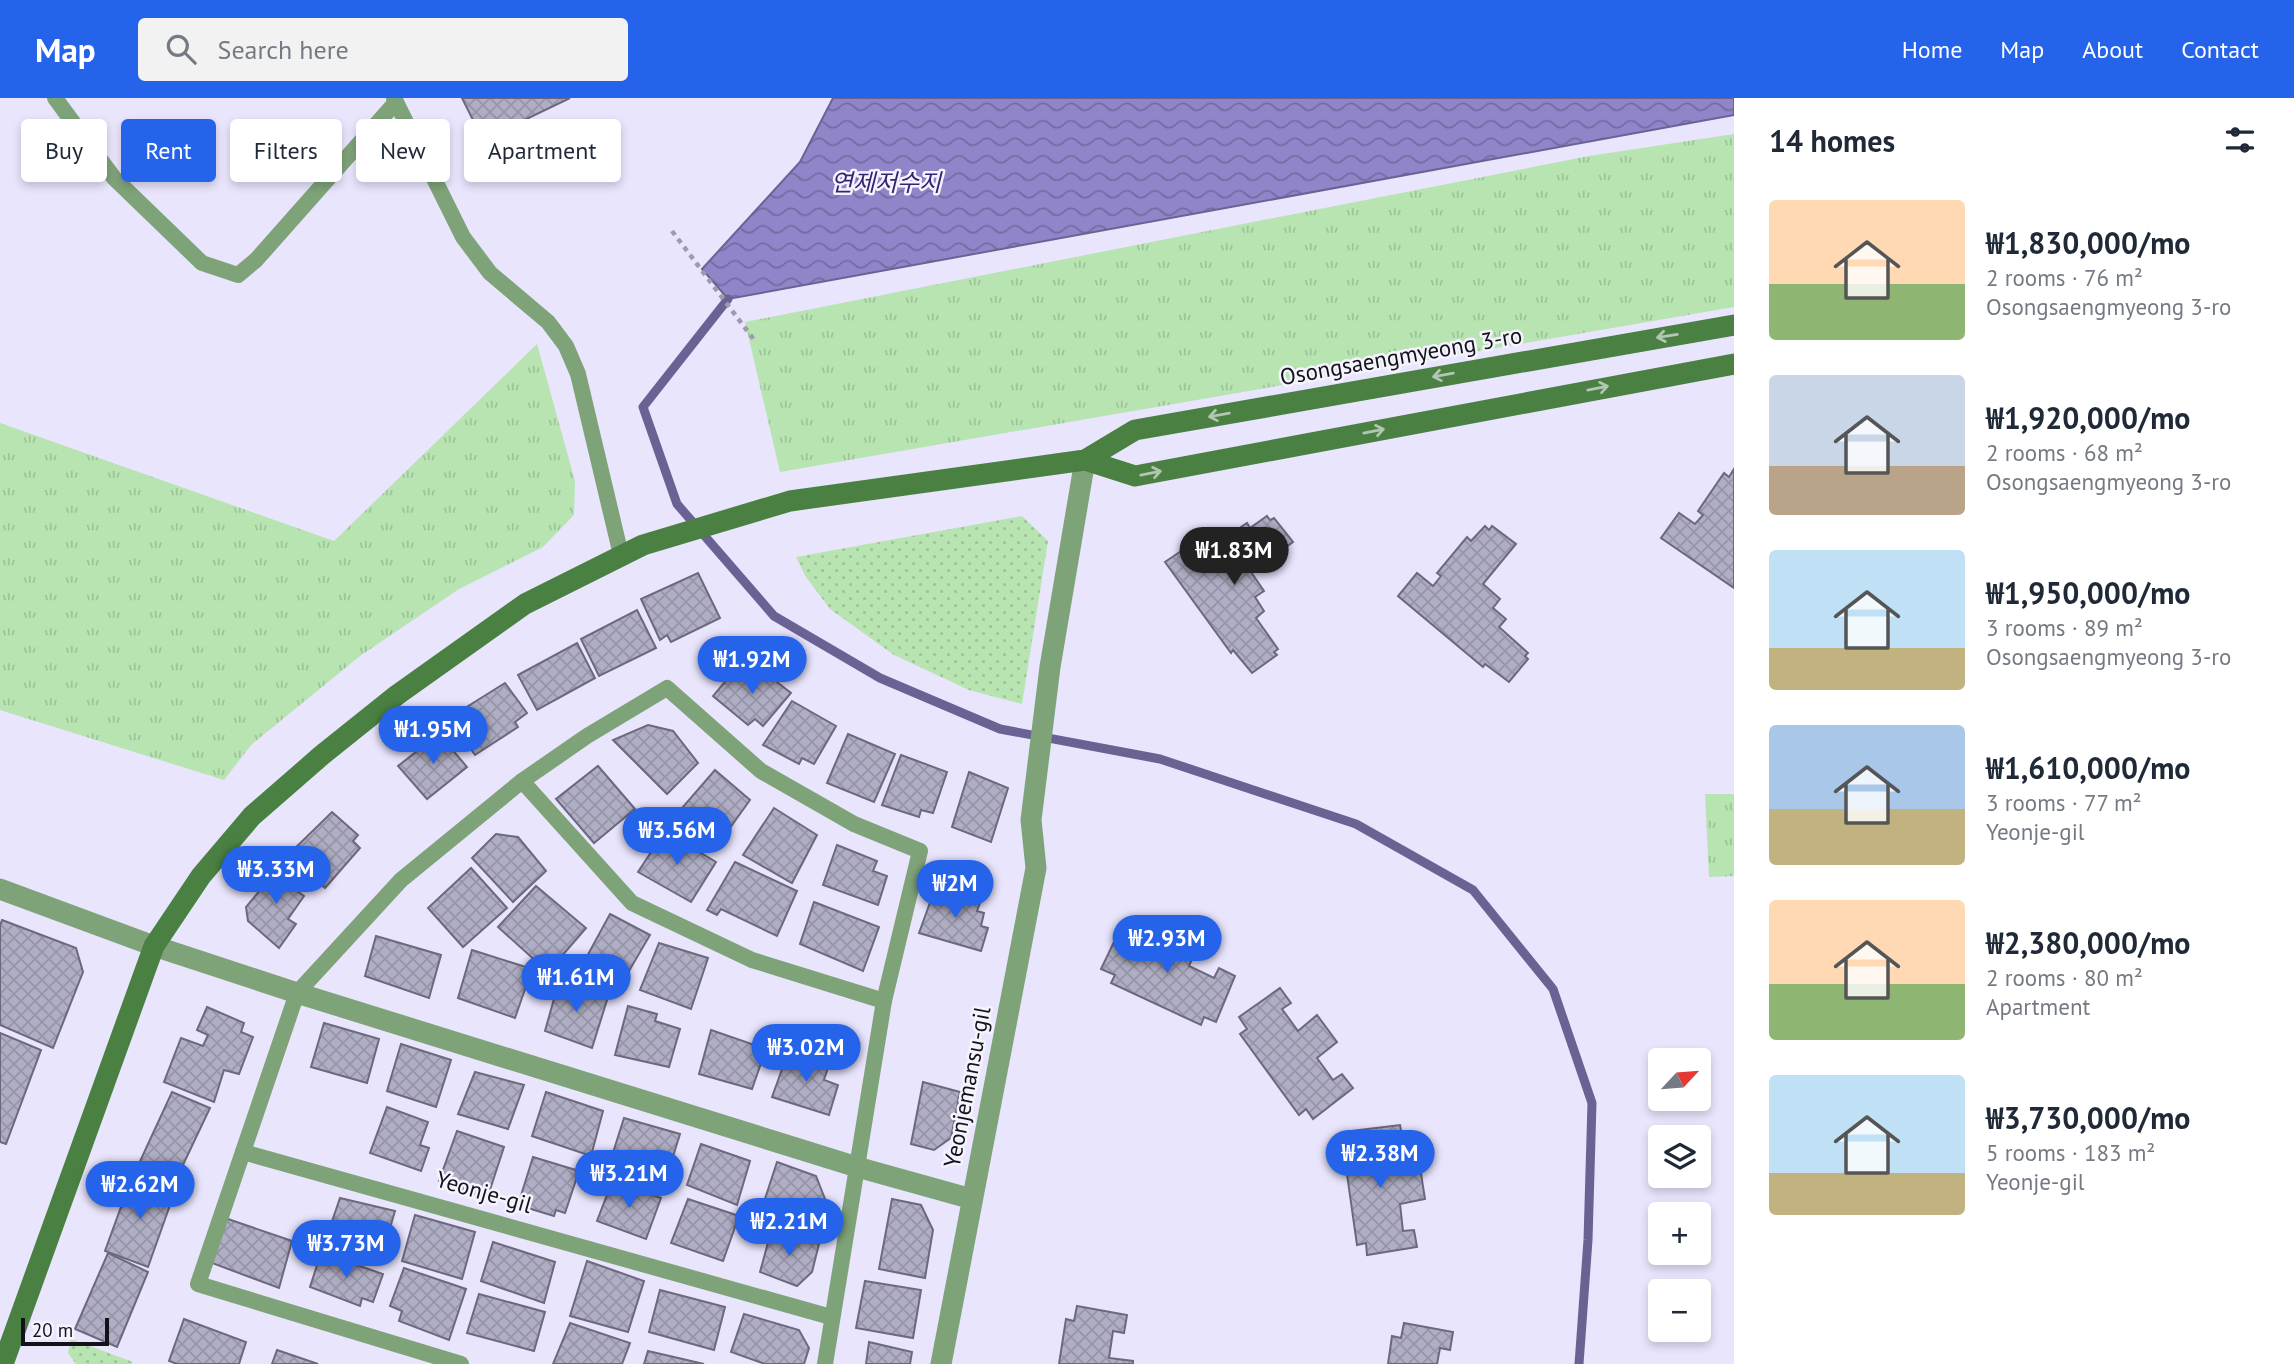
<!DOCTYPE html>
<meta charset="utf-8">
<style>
:root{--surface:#fff;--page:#f2f2f3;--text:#1f2937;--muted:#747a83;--accent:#2563eb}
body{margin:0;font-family:"PT Sans","Noto Sans KR",sans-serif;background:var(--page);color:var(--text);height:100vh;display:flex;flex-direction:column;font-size:26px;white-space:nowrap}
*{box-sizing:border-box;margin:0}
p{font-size:23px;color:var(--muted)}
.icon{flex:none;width:38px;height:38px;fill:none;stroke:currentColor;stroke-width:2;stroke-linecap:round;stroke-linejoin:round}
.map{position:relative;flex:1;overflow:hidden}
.drawer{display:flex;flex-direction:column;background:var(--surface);width:560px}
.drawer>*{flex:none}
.banner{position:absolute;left:21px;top:21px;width:665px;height:63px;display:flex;gap:14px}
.needle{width:46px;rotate:64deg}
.controls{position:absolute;left:1648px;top:950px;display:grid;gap:14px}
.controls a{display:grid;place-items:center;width:63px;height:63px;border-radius:7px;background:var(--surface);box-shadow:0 4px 10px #0003;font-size:35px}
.scale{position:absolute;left:21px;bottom:18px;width:88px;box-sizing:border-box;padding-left:7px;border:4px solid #13121a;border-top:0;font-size:19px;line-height:24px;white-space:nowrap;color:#13121a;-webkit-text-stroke:5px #f5f4fe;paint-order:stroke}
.price{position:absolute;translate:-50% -60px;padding:0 16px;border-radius:24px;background:var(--accent);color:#fff;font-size:23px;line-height:46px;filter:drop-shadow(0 2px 4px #0008)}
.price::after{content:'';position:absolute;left:50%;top:42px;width:21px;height:16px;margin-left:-10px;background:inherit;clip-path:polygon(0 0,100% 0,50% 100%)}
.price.current{background:#222;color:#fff}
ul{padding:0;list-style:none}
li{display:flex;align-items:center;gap:21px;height:175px;padding:0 35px}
li span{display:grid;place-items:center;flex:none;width:196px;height:140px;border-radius:7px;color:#555}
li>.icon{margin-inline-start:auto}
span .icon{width:84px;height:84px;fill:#fffc;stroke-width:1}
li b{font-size:30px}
h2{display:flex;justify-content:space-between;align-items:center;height:84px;padding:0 35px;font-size:30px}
.tag{padding:0 24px;border-radius:7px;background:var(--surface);box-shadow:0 4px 10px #0003;font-size:24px;line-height:63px}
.tag.current{background:var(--accent);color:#fff}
header{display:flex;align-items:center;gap:42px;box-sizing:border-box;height:98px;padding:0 35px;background:var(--accent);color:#fff}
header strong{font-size:33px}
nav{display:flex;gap:38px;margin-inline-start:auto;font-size:24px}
.search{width:490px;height:63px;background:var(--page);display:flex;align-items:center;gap:18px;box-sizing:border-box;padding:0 24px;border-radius:7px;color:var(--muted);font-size:26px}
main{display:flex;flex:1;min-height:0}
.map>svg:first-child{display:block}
</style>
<header>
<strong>Map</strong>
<div class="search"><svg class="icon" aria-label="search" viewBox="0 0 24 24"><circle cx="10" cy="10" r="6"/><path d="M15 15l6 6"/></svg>Search here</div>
<nav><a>Home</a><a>Map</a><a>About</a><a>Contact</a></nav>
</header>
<main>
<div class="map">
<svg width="1734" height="1266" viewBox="0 0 1734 1266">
<defs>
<pattern id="grass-dots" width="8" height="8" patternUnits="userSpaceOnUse" patternTransform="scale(1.75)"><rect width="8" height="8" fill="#b8e4b2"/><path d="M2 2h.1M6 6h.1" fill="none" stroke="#9dc398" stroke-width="1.8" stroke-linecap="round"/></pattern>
<pattern id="park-tufts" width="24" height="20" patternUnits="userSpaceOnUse" patternTransform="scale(1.75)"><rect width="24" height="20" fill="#b8e4b2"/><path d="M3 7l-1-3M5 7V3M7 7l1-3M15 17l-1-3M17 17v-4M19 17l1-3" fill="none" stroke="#9dc398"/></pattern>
<pattern id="water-waves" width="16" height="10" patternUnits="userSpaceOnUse" patternTransform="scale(1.75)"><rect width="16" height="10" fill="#9185c9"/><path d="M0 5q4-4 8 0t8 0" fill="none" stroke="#756ba2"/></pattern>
<pattern id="building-cross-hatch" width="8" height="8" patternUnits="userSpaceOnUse" patternTransform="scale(1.75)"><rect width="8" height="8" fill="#b0aec4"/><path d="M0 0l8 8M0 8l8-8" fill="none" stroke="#9695a8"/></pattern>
</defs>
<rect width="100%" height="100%" fill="#e8e5fd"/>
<!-- grass -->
<g fill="url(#grass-dots)">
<polygon points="1022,418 1048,443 1022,606 969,592 894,557 830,511 806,479 796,459"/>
<polygon points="71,1241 133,1264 132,1266 76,1266 68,1255"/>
</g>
<!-- park -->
<g fill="url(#park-tufts)">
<polygon points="1734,36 1734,209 780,374 745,224 1589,58"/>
<polygon points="537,246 575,383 574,417 543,449 459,491 360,558 251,647 224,682 0,612 0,325 334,443"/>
<polygon points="1705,696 1734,696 1734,778 1709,779"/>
</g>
<!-- water -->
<polygon fill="url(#water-waves)" stroke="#6b6294" stroke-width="2" points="833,0 1734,0 1734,17 728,201 702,171 800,64"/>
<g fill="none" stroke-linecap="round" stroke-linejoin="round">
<!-- stream -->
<polyline stroke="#6b6294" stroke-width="9" points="728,201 643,309 677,406 774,518 880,580 1000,631 1160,661 1356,726 1473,792 1553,891 1592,1005 1588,1142 1579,1266"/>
</g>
<!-- building -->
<g fill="url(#building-cross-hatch)" stroke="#6c697e" stroke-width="2">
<polygon points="462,0 570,0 483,42"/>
<polygon points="1734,371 1734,490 1661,440 1679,415 1695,426 1703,417 1698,413 1724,375 1729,379"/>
<polygon points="1267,418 1270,422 1274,420 1293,444 1251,474 1264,493 1255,499 1264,513 1256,520 1278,551 1274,554 1277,557 1252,575 1233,552 1231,555 1165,464 1190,447 1202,463 1212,456 1209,451 1247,425 1250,430"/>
<polygon points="1485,428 1489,432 1492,428 1516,446 1483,486 1500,501 1493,510 1506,521 1499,529 1528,555 1525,558 1528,561 1509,584 1485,566 1483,569 1398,498 1417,475 1433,488 1441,478 1437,475 1467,439 1471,443"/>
<polygon points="698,475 720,520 671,544 667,537 660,542 641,501"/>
<polygon points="637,512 656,550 599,578 581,541"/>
<polygon points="577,545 595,580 537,612 518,577"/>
<polygon points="755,567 791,595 763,628 755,621 748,627 713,598 734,573 744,581"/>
<polygon points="505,585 527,615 515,624 518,629 475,657 449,620"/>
<polygon points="792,603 836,628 814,666 802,660 799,666 763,647"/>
<polygon points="648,627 673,633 698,665 667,696 613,642"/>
<polygon points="439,636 467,669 427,701 398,668"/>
<polygon points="848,636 895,656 874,704 827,685"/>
<polygon points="901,657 947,674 933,715 921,712 919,719 882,707"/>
<polygon points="598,668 635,711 594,745 556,701"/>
<polygon points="715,672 750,702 722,741 682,710"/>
<polygon points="969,674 1008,690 991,744 952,729"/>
<polygon points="774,710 817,737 792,785 743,757"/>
<polygon points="332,714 358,737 353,743 360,750 325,790 288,757"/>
<polygon points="665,733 716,764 691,804 638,774"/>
<polygon points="496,736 518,739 546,773 513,804 472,760"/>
<polygon points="837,747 877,763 873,773 887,778 878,807 823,787"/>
<polygon points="735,764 797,793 777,838 721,811 717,817 707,812"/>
<polygon points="283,765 303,783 297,793 304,798 288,821 296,826 279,850 248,823 246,809"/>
<polygon points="471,770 507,810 463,849 428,810"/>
<polygon points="536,788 586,830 548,874 498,829"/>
<polygon points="936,788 980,805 977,813 984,815 981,828 988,830 981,853 919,835"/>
<polygon points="814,804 879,829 863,873 800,846"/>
<polygon points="610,816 650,837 618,892 580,871"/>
<polygon points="2,822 76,850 83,874 53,950 0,927 0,828"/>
<polygon points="1123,825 1139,833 1135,843 1159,854 1169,831 1199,844 1189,868 1214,880 1219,870 1235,878 1216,924 1204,919 1201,927 1111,885 1115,877 1101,871"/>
<polygon points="376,838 441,857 429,900 365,878"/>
<polygon points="659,845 708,860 691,911 640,892"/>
<polygon points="472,852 532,871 515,920 458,900"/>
<polygon points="559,883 608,899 592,950 545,933"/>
<polygon points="1280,890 1291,905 1282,911 1298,933 1317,917 1337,944 1317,960 1333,982 1342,976 1353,990 1313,1021 1306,1011 1299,1017 1240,936 1247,931 1239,919"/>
<polygon points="628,908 657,916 655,923 680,931 669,969 615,957"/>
<polygon points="207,909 244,925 241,934 253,939 239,976 224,972 214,1004 164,984 181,940 203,948 208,937 197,932"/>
<polygon points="324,925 379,941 367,985 311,969"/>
<polygon points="711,932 766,951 752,991 699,976"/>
<polygon points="0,935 41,952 6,1046 0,1044"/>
<polygon points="401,946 451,962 436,1009 387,993"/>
<polygon points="789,952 829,966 824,982 838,987 829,1017 772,999"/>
<polygon points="475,974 524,987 508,1031 458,1016"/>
<polygon points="923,984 960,994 951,1040 934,1052 911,1046"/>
<polygon points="172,994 210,1010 173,1088 136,1072"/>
<polygon points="546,994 603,1013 591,1058 532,1038"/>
<polygon points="387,1009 428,1024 420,1047 429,1050 421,1073 370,1055"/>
<polygon points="624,1020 680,1036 666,1081 610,1064"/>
<polygon points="1400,1027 1403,1044 1392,1046 1395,1072 1420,1069 1425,1101 1400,1106 1403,1133 1414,1132 1417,1149 1367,1157 1366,1145 1357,1147 1343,1048 1352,1047 1350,1033"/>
<polygon points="457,1033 504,1049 487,1101 439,1083"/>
<polygon points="701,1046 750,1063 737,1107 687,1087"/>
<polygon points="533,1059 579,1073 565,1115 556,1112 554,1118 518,1107"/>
<polygon points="777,1064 816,1078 827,1106 820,1129 761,1113"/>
<polygon points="133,1076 175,1093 148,1169 105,1153"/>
<polygon points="612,1084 661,1100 646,1141 597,1123"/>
<polygon points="340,1100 395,1113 382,1157 326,1141"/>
<polygon points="688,1101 739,1118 723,1163 671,1145"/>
<polygon points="892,1101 921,1107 933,1132 925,1180 879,1171"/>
<polygon points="415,1117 475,1134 462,1181 402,1163"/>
<polygon points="225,1120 292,1143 279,1190 212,1165"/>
<polygon points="772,1130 819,1146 812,1174 797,1188 760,1174"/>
<polygon points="493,1144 555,1164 544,1205 481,1183"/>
<polygon points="108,1155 148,1174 117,1249 75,1231"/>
<polygon points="321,1155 383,1176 373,1204 362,1200 360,1208 310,1189"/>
<polygon points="587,1163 644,1183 628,1234 570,1218"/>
<polygon points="404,1170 466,1191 449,1242 399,1223 402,1213 390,1208"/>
<polygon points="865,1183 921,1192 913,1240 856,1230"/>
<polygon points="660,1192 725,1209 714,1252 649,1234"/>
<polygon points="479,1196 545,1214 534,1253 467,1235"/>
<polygon points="1077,1208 1127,1217 1124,1235 1113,1233 1109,1260 1133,1263 1133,1266 1059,1266 1066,1221 1074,1223"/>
<polygon points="744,1216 799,1232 809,1250 804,1266 765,1266 731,1254"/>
<polygon points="184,1221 246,1244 239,1266 177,1266 169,1263"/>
<polygon points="570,1225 630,1245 622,1266 553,1266"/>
<polygon points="1404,1225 1453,1234 1450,1252 1440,1250 1437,1266 1388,1266 1392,1238 1401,1240"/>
<polygon points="869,1244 912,1254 910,1266 866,1266"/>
<polygon points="277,1252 318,1266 272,1266"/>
<polygon points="648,1253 704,1266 644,1266"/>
</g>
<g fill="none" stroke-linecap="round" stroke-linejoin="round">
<!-- path -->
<polyline stroke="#9e9bae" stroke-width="4.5" stroke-dasharray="5 5" stroke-linecap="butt" points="672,133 755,243"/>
<!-- lane -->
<g stroke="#7fa379" stroke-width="16">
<polyline points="55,0 114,80 202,165 238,177 256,162 396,4"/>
<polyline points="394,0 463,139 490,175 548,224 566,248 578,276 621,457"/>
<polyline points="522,683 632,805 752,862 884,903"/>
<polyline points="243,1054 831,1219"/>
<polyline points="461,1266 198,1186 297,895 401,782 522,683 587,638 667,590 761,673 854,726 920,753 884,903 825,1266"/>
</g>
<!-- street -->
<g stroke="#7fa379" stroke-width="21">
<polyline points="0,791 154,848 297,895 857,1069 972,1101"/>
<polyline points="941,1266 1036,770 1031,722 1050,569 1085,362"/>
</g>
<!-- secondary -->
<g stroke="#4a8042" stroke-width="21">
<polyline points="1085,362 1135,378 1734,266"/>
<polyline points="3,1266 154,848 201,778 252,718 322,657 397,597 525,506 643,447 790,403 1085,362 1135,332 1734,227"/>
</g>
</g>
<!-- one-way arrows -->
<defs><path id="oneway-shaft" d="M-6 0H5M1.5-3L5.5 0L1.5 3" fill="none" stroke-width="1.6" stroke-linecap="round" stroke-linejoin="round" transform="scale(1.75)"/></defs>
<g stroke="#b1c6b3">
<use href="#oneway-shaft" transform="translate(1667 238) rotate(171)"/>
<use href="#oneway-shaft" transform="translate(1443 277) rotate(170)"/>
<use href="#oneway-shaft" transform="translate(1598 290) rotate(-11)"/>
<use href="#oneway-shaft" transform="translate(1219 317) rotate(170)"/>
<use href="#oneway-shaft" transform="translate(1374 333) rotate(-11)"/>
<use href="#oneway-shaft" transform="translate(1151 375) rotate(-11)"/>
</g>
<g text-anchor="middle" stroke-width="5" stroke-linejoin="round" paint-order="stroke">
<!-- street labels -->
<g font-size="23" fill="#13121a" stroke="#f5f4fe">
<text transform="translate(1401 258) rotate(-10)" y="8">Osongsaengmyeong 3-ro</text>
<text transform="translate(967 989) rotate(-79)" y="8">Yeonjemansu-gil</text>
<text transform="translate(484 1094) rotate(16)" y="8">Yeonje-gil</text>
</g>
<!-- water labels -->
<g font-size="24" font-style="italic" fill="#3a2272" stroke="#f5f4fe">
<text x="886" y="93">연제저수지</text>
</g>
</g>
</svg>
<div class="controls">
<a><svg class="needle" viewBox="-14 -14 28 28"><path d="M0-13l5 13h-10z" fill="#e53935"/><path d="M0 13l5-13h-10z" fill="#747a83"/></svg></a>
<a><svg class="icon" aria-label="layers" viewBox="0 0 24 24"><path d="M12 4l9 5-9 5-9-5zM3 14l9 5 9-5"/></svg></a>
<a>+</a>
<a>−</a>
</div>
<div class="scale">20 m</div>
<b class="price current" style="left:1234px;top:489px">₩1.83M</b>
<b class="price" style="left:752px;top:598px">₩1.92M</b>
<b class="price" style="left:433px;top:668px">₩1.95M</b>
<b class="price" style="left:677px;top:769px">₩3.56M</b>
<b class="price" style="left:276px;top:808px">₩3.33M</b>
<b class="price" style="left:955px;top:822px">₩2M</b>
<b class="price" style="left:1167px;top:877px">₩2.93M</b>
<b class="price" style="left:576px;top:916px">₩1.61M</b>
<b class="price" style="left:806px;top:986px">₩3.02M</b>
<b class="price" style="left:1380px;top:1092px">₩2.38M</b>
<b class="price" style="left:629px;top:1112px">₩3.21M</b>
<b class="price" style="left:140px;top:1123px">₩2.62M</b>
<b class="price" style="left:789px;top:1160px">₩2.21M</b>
<b class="price" style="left:346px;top:1182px">₩3.73M</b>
<div class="banner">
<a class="tag">Buy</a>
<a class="tag current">Rent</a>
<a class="tag">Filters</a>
<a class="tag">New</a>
<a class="tag">Apartment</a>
</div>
</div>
<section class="drawer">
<h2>14 homes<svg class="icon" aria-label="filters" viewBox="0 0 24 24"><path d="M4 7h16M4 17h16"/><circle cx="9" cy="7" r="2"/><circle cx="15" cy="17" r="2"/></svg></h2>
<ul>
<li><span style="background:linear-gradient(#ffd9b3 60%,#8fb573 0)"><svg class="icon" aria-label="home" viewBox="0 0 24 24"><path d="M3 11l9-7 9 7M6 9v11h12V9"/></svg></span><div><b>₩1,830,000/mo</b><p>2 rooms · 76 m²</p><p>Osongsaengmyeong 3-ro</p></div></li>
<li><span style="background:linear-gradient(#c9d6e8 65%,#b9a48a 0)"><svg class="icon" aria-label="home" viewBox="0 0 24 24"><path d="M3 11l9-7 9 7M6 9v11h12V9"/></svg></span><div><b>₩1,920,000/mo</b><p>2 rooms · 68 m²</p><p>Osongsaengmyeong 3-ro</p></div></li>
<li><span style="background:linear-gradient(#bfe0f5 70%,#c2b280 0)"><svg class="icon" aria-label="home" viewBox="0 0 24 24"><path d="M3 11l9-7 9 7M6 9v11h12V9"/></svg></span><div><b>₩1,950,000/mo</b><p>3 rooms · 89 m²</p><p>Osongsaengmyeong 3-ro</p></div></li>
<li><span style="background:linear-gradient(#a9c7e8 60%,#c2b280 0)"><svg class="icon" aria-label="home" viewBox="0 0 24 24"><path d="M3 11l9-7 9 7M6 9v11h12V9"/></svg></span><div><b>₩1,610,000/mo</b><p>3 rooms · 77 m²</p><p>Yeonje-gil</p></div></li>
<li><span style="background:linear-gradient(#ffd9b3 60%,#8fb573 0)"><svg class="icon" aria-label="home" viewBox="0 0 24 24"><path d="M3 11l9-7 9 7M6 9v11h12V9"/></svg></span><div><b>₩2,380,000/mo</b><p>2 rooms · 80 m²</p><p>Apartment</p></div></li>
<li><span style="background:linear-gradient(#bfe0f5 70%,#c2b280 0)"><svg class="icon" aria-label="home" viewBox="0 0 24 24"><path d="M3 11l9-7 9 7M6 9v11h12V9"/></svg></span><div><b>₩3,730,000/mo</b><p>5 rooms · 183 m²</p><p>Yeonje-gil</p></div></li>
</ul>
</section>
</main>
